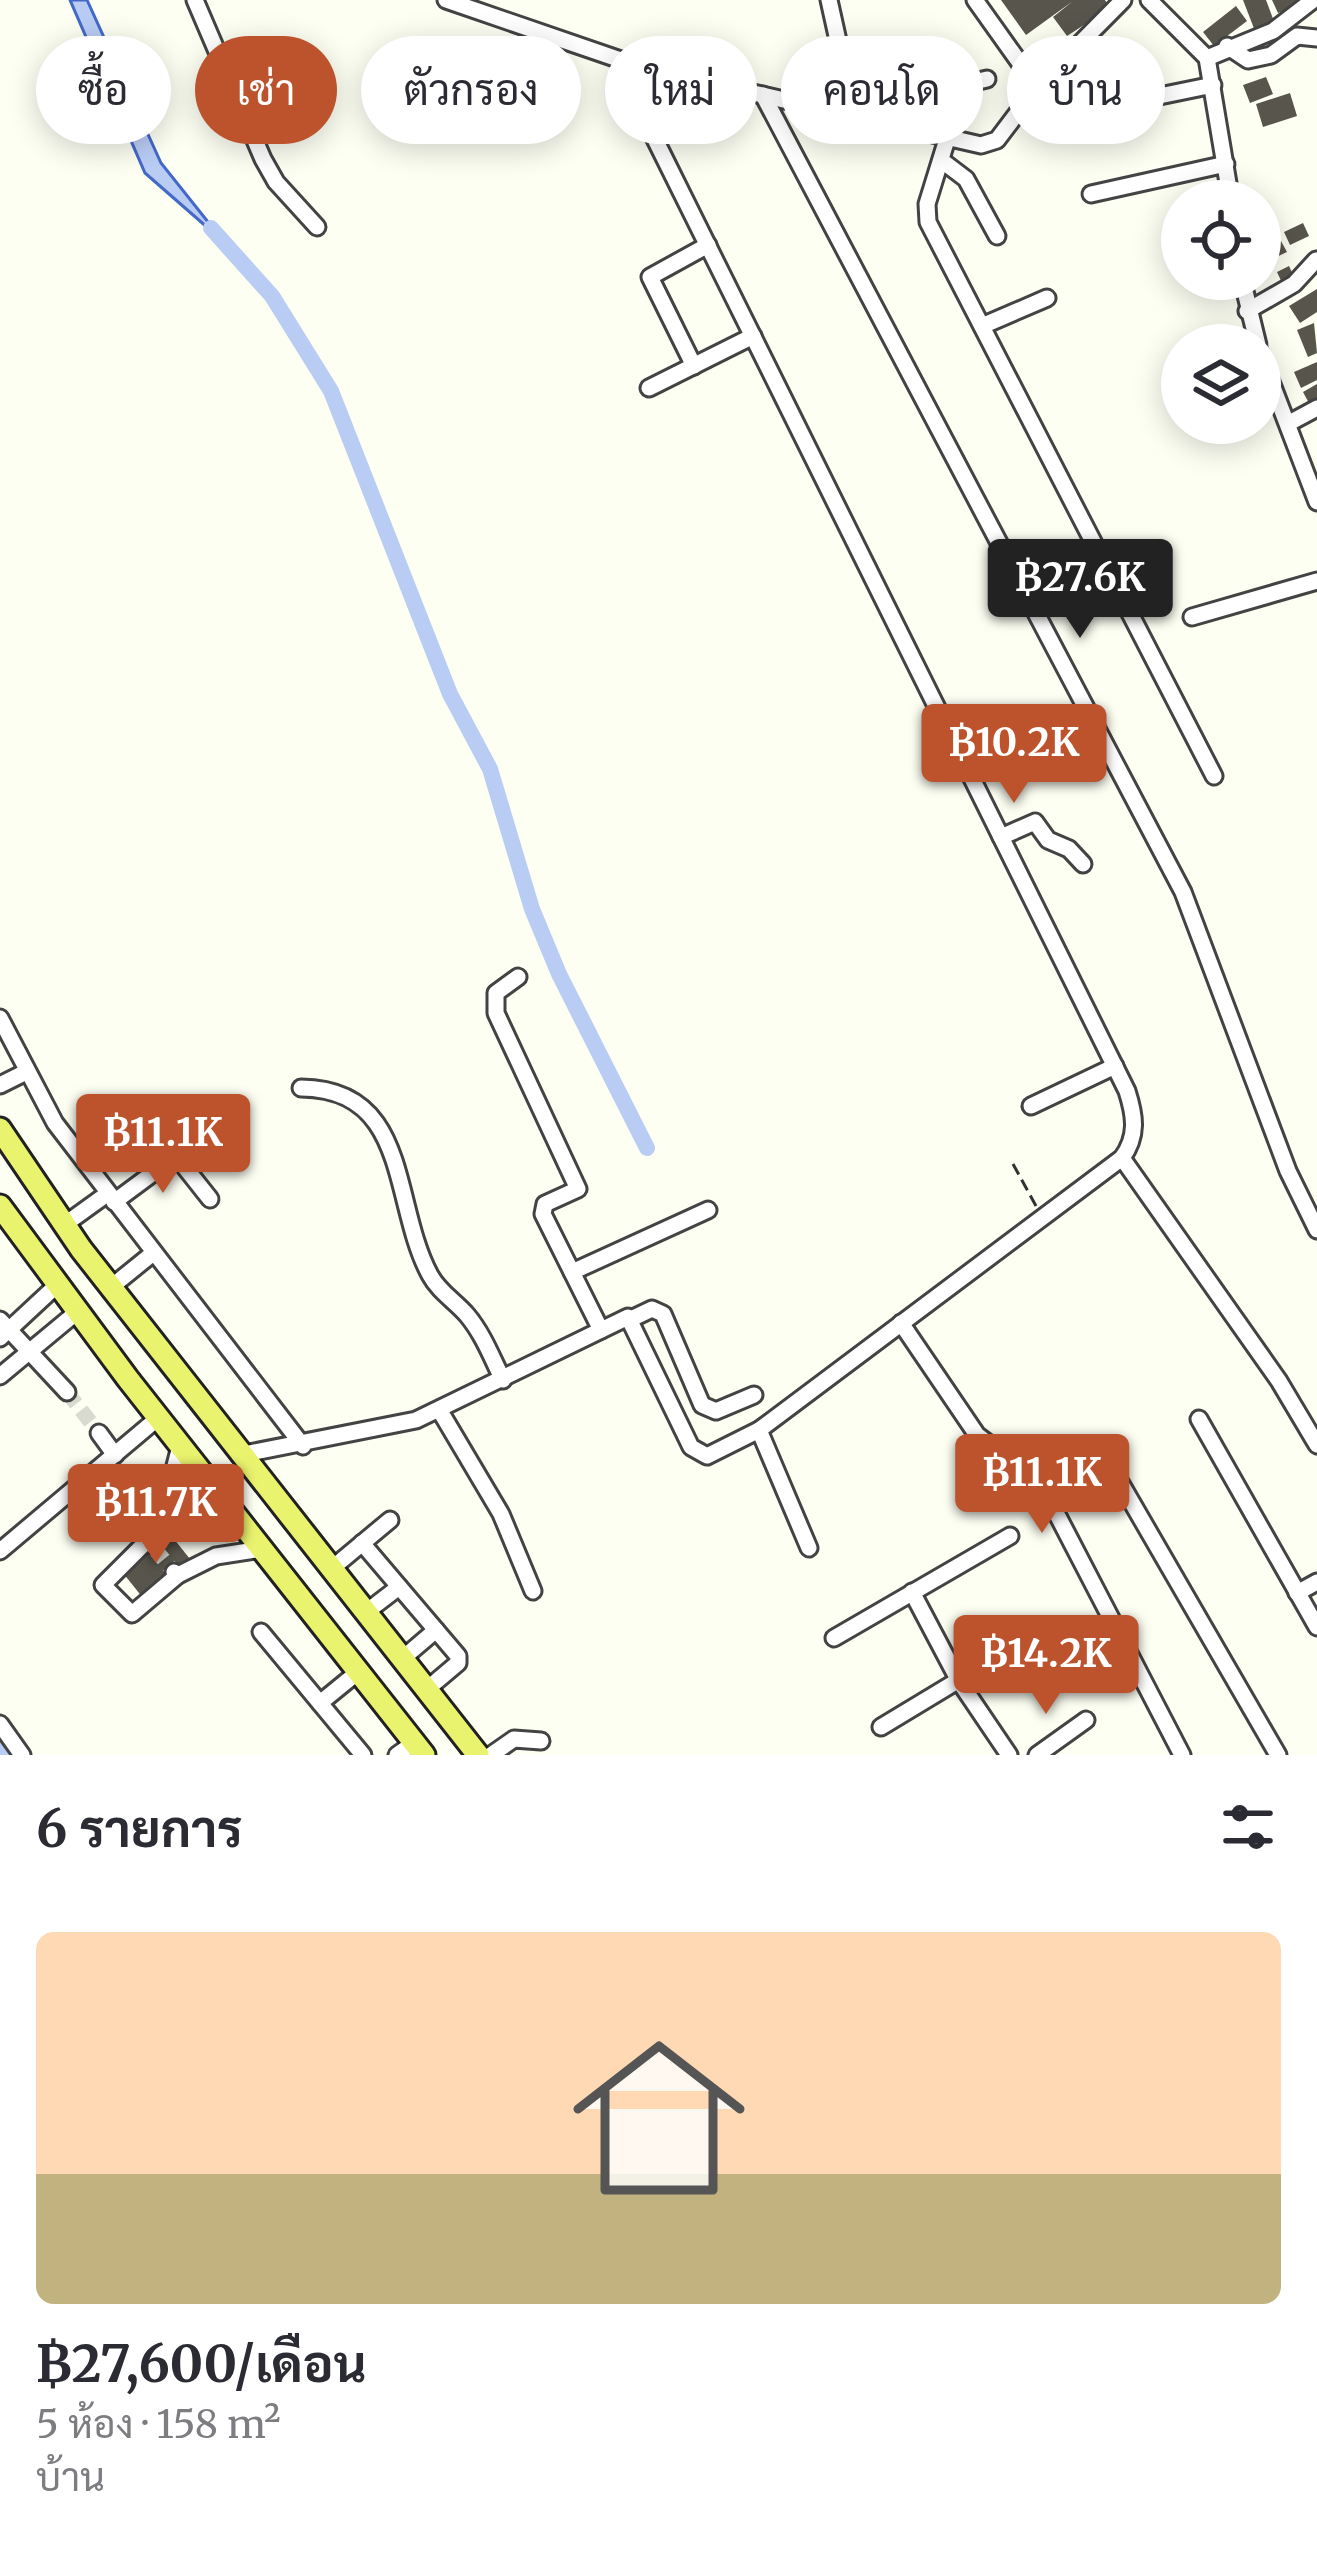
<!DOCTYPE html>
<html lang="th">
<meta charset="utf-8">
<style>
:root{--surface:#fff;--page:#f7f7f7;--text:#2b2b33;--muted:#7c7c81;--accent:#bc532c}
body{margin:0;font-family:Merriweather,Sarabun,serif;background:var(--page);color:var(--text);height:100vh;display:flex;flex-direction:column;font-size:45px;white-space:nowrap}
*{box-sizing:border-box;margin:0}
p{font-size:39px;color:var(--muted)}
.icon{flex:none;width:66px;height:66px;fill:none;stroke:currentColor;stroke-width:2;stroke-linecap:round;stroke-linejoin:round}
.map{position:relative;height:1755px;overflow:hidden}
.side{display:flex;flex-direction:column;background:var(--surface);flex:1}
.side>*{flex:none}
.guide{position:absolute;left:36px;top:36px;width:1245px;height:108px;display:flex;gap:24px}
.buttons{position:absolute;left:1161px;top:180px;display:grid;gap:24px}
.buttons a{display:grid;place-items:center;width:120px;height:120px;border-radius:50%;background:var(--surface);box-shadow:0 6px 30px #0003;font-size:60px}
.price{position:absolute;translate:-50% -102px;padding:0 27px;border-radius:12px;background:var(--accent);color:#fff;font-size:39px;line-height:78px;filter:drop-shadow(0 3px 6px #0008)}
.price::after{content:'';position:absolute;left:50%;top:72px;width:36px;height:27px;margin-left:-18px;background:inherit;clip-path:polygon(0 0,100% 0,50% 100%)}
.price.current{background:#222;color:#fff}
ul{padding:0;list-style:none}
li{display:grid;align-content:center;gap:24px;height:636px;padding:0 36px}
li span{display:grid;place-items:center;height:372px;border-radius:18px;color:#555}
li>.icon{margin-inline-start:auto}
span .icon{width:216px;height:216px;fill:#fffc;stroke-width:1}
li b{font-size:51px}
h2{display:flex;justify-content:space-between;align-items:center;height:144px;padding:0 36px;font-size:51px}
.chip{padding:0 42px;border-radius:54px;background:var(--surface);box-shadow:0 6px 30px #0003;font-size:42px;line-height:108px}
.chip.current{background:var(--accent);color:#fff}
.map>svg:first-child{display:block}
</style>
<div class="map">
<svg width="1317" height="1755" viewBox="0 0 1317 1755">
<rect width="100%" height="100%" fill="#fdfff3"/>
<!-- water -->
<polygon fill="#b9ccf4" stroke="#4369c9" stroke-width="3" points="70,0 87,0 161,163 224,242 145,173"/>
<g fill="none" stroke-linecap="round" stroke-linejoin="round">
<!-- canal -->
<polyline stroke="#b9ccf4" stroke-width="16" points="211,228 272,296 331,391 450,694 490,769 532,909 559,974 647,1148"/>
<!-- river -->
<polyline stroke="#b9ccf4" stroke-width="27" points="0,1740 10,1755"/>
</g>
<!-- building -->
<g fill="#58554c">
<polygon points="1001,0 1105,0 1110,8 1067,36 1053,17 1073,1 1026,35"/>
<polygon points="1243,0 1266,0 1275,24 1255,31"/>
<polygon points="1272,0 1301,0 1302,4 1278,13"/>
<polygon points="1236,6 1247,21 1214,46 1203,32"/>
<polygon points="1266,77 1273,94 1250,103 1243,85"/>
<polygon points="1290,93 1297,116 1263,127 1256,104"/>
<polygon points="1303,223 1309,236 1290,245 1284,232"/>
<polygon points="1275,230 1287,252 1272,259 1261,237"/>
<polygon points="1289,266 1296,281 1284,287 1277,272"/>
<polygon points="1317,289 1317,312 1300,323 1289,306"/>
<polygon points="1314,323 1317,353 1308,357 1297,330"/>
<polygon points="1317,362 1317,380 1301,388 1294,372"/>
<polygon points="1317,384 1317,401 1310,405 1303,392"/>
<polygon points="170,1534 190,1559 143,1598 123,1573"/>
</g>
<g fill="none" stroke-linecap="round" stroke-linejoin="round">
<!-- minor-tunnel -->
<g stroke="#d9dbd1" stroke-width="15" stroke-dasharray="15 8" stroke-linecap="butt">
<polyline points="67,1392 99,1433"/>
<polyline points="154,1548 174,1572"/>
</g>
<defs>
<g id="minor">
<polyline points="195,0 263,159 276,182 317,227"/>
<polyline points="446,0 644,68 981,145 997,140 1037,87 1123,0"/>
<polyline points="829,0 854,113"/>
<polyline points="975,0 1037,87"/>
<polyline points="1149,0 1207,58 1231,201"/>
<polyline points="1227,46 1248,60 1271,55 1297,36 1317,38"/>
<polyline points="1207,58 1273,31 1313,0"/>
<polyline points="845,74 944,89 987,79"/>
<polyline points="763,95 1183,892 1288,1171 1317,1230"/>
<polyline points="1062,130 1096,109 1213,85"/>
<polyline points="948,136 927,204 928,222 1214,776"/>
<polyline points="941,160 966,179 997,236"/>
<polyline points="1091,194 1226,164"/>
<polyline points="1242,279 1258,345"/>
<polyline points="1247,311 1294,284 1316,260"/>
<polyline points="982,326 1047,298"/>
<polyline points="1260,353 1317,502"/>
<polyline points="694,366 650,277 708,245"/>
<polyline points="649,388 753,336"/>
<polyline points="1291,422 1317,408"/>
<polyline points="1192,617 1317,581"/>
<polyline points="1001,837 1035,822 1048,840 1069,849 1083,864"/>
<polyline points="518,977 496,993 496,1013 578,1189 545,1204 543,1214 601,1330"/>
<polyline points="0,1018 55,1123 303,1446"/>
<polyline points="0,1085 26,1072"/>
<path d="M 301,1088 C 411,1089 391,1203 430,1275 C 439,1292 455,1301 467,1315 C 483,1334 492,1358 503,1380"/>
<polyline points="1031,1106 1115,1066"/>
<polyline points="1122,1158 1279,1381 1317,1445"/>
<polyline points="114,1202 176,1156 210,1199"/>
<polyline points="64,1225 107,1194"/>
<polyline points="572,1272 708,1210"/>
<polyline points="110,1288 152,1254"/>
<polyline points="631,1319 652,1309 663,1314 702,1405 716,1411 754,1395"/>
<polyline points="0,1320 67,1392"/>
<polyline points="901,1323 977,1435 1025,1471 1049,1499 1182,1755"/>
<polyline points="0,1338 57,1285"/>
<polyline points="0,1376 77,1312"/>
<polyline points="440,1411 501,1514 533,1591"/>
<polyline points="1199,1419 1317,1627"/>
<polyline points="759,1430 809,1548"/>
<polyline points="99,1433 115,1455"/>
<polyline points="1102,1451 1278,1755"/>
<path d="M 239,1455 L 416,1420 L 628,1317 L 691,1447 L 707,1456 L 759,1430 L 1122,1158 C 1138,1136 1135,1116 1127,1091 L 644,117 L 639,81 L 644,68"/>
<polyline points="148,1540 103,1585 132,1614 178,1575"/>
<polyline points="362,1543 458,1656 458,1663 426,1690"/>
<polyline points="152,1545 148,1540 165,1505 180,1446"/>
<polyline points="0,1551 158,1418"/>
<polyline points="330,1570 390,1520"/>
<polyline points="174,1572 178,1575 216,1556 262,1549"/>
<polyline points="912,1592 959,1681 1009,1755"/>
<polyline points="1297,1593 1317,1582"/>
<polyline points="365,1613 399,1587"/>
<polyline points="261,1632 363,1755"/>
<polyline points="834,1638 1010,1536"/>
<polyline points="402,1659 436,1630"/>
<polyline points="320,1703 358,1672"/>
<polyline points="0,1724 22,1755"/>
<polyline points="881,1727 1030,1637"/>
<polyline points="397,1755 414,1743"/>
<polyline points="491,1755 514,1739 541,1741"/>
<polyline points="1037,1755 1086,1720"/>
</g>
<g id="major">
<polyline points="0,1129 81,1249 478,1755"/>
<polyline points="0,1206 128,1379 424,1755"/>
</g>
</defs>
<!-- minor casing -->
<use href="#minor" stroke="#434343" stroke-width="21"/>
<!-- major casing -->
<use href="#major" stroke="#212121" stroke-width="27"/>
<!-- path -->
<polyline stroke="#323232" stroke-width="3" stroke-dasharray="12 6" stroke-linecap="butt" points="1013,1164 1036,1206"/>
<!-- minor -->
<use href="#minor" stroke="#fff" stroke-width="15"/>
<!-- major -->
<use href="#major" stroke="#eaf36e" stroke-width="21"/>
</g>
</svg>
<div class="buttons">
<a><svg class="icon" aria-label="locate" viewBox="0 0 24 24"><circle cx="12" cy="12" r="6"/><path d="M12 2v4M12 18v4M2 12h4M18 12h4"/></svg></a>
<a><svg class="icon" aria-label="layers" viewBox="0 0 24 24"><path d="M12 4l9 5-9 5-9-5zM3 14l9 5 9-5"/></svg></a>
</div>
<b class="price current" style="left:1080px;top:641px">฿27.6K</b>
<b class="price" style="left:1014px;top:806px">฿10.2K</b>
<b class="price" style="left:163px;top:1196px">฿11.1K</b>
<b class="price" style="left:1042px;top:1536px">฿11.1K</b>
<b class="price" style="left:156px;top:1566px">฿11.7K</b>
<b class="price" style="left:1046px;top:1717px">฿14.2K</b>
<div class="guide">
<a class="chip">ซื้อ</a>
<a class="chip current">เช่า</a>
<a class="chip">ตัวกรอง</a>
<a class="chip">ใหม่</a>
<a class="chip">คอนโด</a>
<a class="chip">บ้าน</a>
</div>
</div>
<section class="side">
<h2>6 รายการ<svg class="icon" aria-label="filters" viewBox="0 0 24 24"><path d="M4 7h16M4 17h16"/><circle cx="9" cy="7" r="2"/><circle cx="15" cy="17" r="2"/></svg></h2>
<ul>
<li><span style="background:linear-gradient(#ffd9b3 65%,#c2b280 0)"><svg class="icon" aria-label="home" viewBox="0 0 24 24"><path d="M3 11l9-7 9 7M6 9v11h12V9"/></svg></span><div><b>฿27,600/เดือน</b><p>5 ห้อง · 158 m²</p><p>บ้าน</p></div></li>
</ul>
</section>
